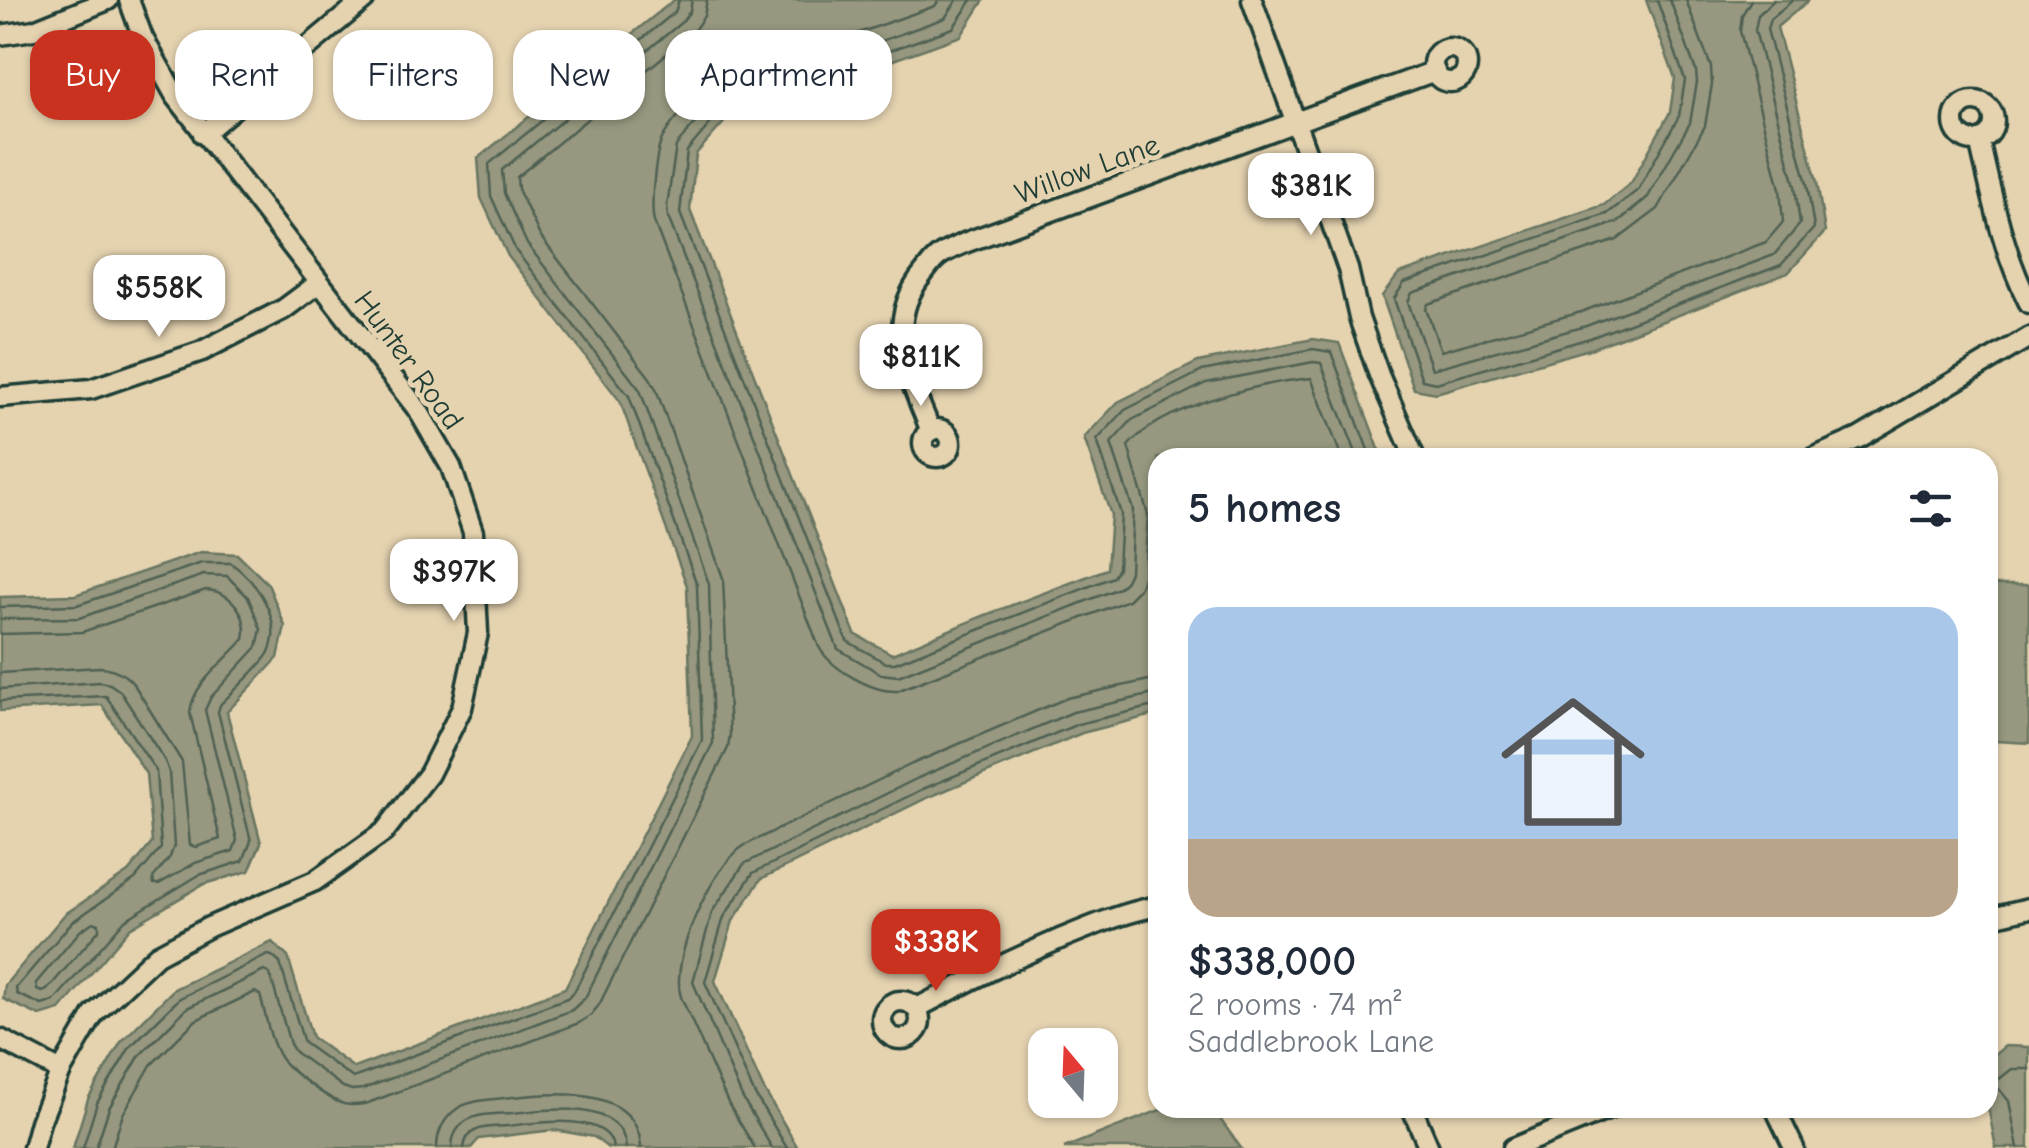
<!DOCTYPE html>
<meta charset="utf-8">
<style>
:root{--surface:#fff;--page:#f2f2f3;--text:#1f2937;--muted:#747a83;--accent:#c8321e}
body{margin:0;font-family:"Comic Neue",sans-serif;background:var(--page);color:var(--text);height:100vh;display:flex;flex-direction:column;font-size:38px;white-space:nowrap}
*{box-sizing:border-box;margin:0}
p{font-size:32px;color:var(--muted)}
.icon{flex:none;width:55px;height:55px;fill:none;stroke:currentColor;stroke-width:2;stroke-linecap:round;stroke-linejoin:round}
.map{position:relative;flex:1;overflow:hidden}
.side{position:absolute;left:1148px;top:448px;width:850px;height:670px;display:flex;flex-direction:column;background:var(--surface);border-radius:30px;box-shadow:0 2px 8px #0004}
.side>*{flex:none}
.hud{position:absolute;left:30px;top:30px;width:950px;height:90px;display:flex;gap:20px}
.needle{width:65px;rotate:341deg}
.buttons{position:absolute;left:1028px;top:1028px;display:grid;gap:20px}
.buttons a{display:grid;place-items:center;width:90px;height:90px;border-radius:20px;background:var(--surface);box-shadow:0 2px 8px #0004;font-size:50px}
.price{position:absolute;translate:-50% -85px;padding:0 22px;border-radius:20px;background:#fff;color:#222;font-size:32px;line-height:65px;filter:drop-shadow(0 2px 5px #0008)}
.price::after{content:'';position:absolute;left:50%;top:60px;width:30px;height:22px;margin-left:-15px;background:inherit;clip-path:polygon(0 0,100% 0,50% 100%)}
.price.on{background:var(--accent);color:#fff}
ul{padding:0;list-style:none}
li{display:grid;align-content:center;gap:20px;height:530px;padding:0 40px}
li span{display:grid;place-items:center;height:310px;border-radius:30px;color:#555}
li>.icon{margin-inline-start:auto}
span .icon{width:180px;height:180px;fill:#fffc;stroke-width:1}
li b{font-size:42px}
h2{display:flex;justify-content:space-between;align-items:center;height:120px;padding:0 40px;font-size:42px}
.tag{padding:0 35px;border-radius:30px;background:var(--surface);box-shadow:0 2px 8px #0004;font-size:35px;line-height:90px}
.tag.on{background:var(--accent);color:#fff}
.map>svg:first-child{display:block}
</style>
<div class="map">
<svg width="2029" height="1148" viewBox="0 0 2029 1148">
<rect width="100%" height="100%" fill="#e5d3b0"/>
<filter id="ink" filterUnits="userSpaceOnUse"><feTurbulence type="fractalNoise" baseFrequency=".01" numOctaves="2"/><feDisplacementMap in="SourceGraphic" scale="20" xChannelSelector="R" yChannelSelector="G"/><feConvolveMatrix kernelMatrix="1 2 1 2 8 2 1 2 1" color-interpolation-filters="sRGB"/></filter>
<g filter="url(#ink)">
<!-- water -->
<g fill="#97987f" stroke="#677461" stroke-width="2.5">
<polygon points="674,0 984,0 961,36 727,119 696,154 690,210 855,634 892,654 983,616 1107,569 1111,515 1084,438 1118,402 1198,362 1313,339 1339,343 1382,457 1158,458 1157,714 1082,733 927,798 761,879 733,921 715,981 763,1088 798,1148 608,1148 594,1137 554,1130 479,1139 471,1148 73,1148 88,1099 121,1042 174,989 272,942 288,957 312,1037 354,1068 565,988 692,736 687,586 620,401 508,256 481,198 478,158"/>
<polygon points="1646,0 1809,0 1777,27 1817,182 1825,232 1788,273 1593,348 1436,393 1414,389 1382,296 1399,274 1604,205 1631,183 1670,112 1675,78"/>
<polygon points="201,552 237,554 268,584 285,626 278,658 227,712 261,843 249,871 204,884 130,928 60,1010 40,1016 3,999 5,985 65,914 128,872 152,843 146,774 102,705 0,711 0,597 75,595"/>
<polygon points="1991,585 2029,585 2029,743 1995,741 1988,743 1988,587"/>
<polygon points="2005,1046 2029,1047 2029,1148 1996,1148 1988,1107 1988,1060"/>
<polygon points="1165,1108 1212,1108 1241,1148 1064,1148"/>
</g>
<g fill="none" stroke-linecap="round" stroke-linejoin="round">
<!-- shore -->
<g stroke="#4f6152" stroke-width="2.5">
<path d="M 939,0 L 935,6 L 709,86 C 695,96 668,125 661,141 C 655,158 650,205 654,222 L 819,647 C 831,669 872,692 897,691 L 1128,600 L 1139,589 L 1144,575 L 1148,515 L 1128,446 C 1162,406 1259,383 1311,378 L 1342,458"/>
<polyline points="957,0 945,18 714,101 676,146 667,206 668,217 838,649 881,674 898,676 1119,588 1126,581 1130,572 1133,510 1111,443 1132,420 1206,383 1313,362 1321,363 1358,458"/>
<polyline points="972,0 953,28 721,111 687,151 680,213 847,641 886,663 895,663 1113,577 1118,568 1121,514 1097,440 1125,410 1202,371 1313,349 1331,352 1371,458"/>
<polyline points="1657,0 1685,80 1679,116 1638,190 1607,214 1404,283 1394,299 1422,380 1436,383 1590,338 1781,265 1814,228 1807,184 1767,29 1770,19 1793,0"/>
<polyline points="1670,0 1696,71 1697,82 1690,123 1648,197 1618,222 1412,293 1408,302 1432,369 1586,326 1774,255 1800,224 1795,186 1755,30 1758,15 1774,0"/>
<polyline points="1686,0 1711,67 1712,84 1705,126 1658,209 1617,240 1428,304 1426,309 1441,351 1581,312 1766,242 1783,222 1780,189 1740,31 1742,15 1751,0"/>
<path d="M 0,607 L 77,605 L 202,563 L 231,563 C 256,581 284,619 269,652 C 263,665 232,692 220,705 L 218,712 L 251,841 L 243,861 L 199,875 L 125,920 L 54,1001 L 42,1005 L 17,994 L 16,988 L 72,922 L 135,879 L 161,848 L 156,771 L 106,696 L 0,701"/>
<polyline points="0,619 79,618 204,575 227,576 248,597 261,629 257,647 211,697 205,710 237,840 233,851 195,863 159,884 154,884 153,878 170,857 174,846 169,772 165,761 120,691 110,684 100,682 0,689"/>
<path d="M 0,634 L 82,632 L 206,590 C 231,591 249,615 244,639 C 225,662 193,682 190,713 L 220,839 L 196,847 L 190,845 L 182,762 L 135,686 C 126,674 115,668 100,667 L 0,673"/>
<polygon points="93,922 99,924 99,930 47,990 42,992 37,990 36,983 80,931"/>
<polyline points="83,1148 97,1103 130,1047 180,998 268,955 272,956 280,963 304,1043 353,1078 567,998 574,992 702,740 697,585 629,396 516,251 491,196 489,164 675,12 679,0"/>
<polyline points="96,1148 109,1108 140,1055 187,1008 264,971 270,974 290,1044 295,1052 343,1087 352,1090 363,1089 572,1010 585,998 713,743 709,584 640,390 527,244 504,193 502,170 683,21 690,11 692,0"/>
<path d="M 112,1148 L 123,1114 L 151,1065 L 196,1020 L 255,992 L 260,995 C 266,1015 269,1039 280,1057 C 288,1070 329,1100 344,1104 C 353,1106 360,1105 368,1103 L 579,1023 L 591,1015 L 599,1005 L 728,748 L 730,734 L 723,578 L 656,389 L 650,378 L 540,236 L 518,189 L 517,177 L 693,32 L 704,16 L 707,0"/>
<path d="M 437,1148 C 437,1131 444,1118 458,1108 C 471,1100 489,1100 504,1098 C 548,1093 638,1083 641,1148"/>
<path d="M 452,1148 C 452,1137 456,1128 466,1121 C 478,1113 498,1114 512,1113 C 545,1109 623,1099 626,1148"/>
<path d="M 464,1148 C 465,1140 468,1133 477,1130 C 485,1126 498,1127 508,1126 C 533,1123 609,1111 613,1148"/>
<path d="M 755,1148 L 729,1105 L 681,997 C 669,959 712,866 745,845 L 912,764 L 1067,698 L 1158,678"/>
<polyline points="772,1148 742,1097 693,982 712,912 744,864 918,778 1073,712 1158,693"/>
<polyline points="787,1148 754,1093 705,982 724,917 753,873 923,789 1078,724 1158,705"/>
<polyline points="2018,1148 2009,1101 1994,1083 2012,1069 2029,1069"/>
</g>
<defs>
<g id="street">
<polyline points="1252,0 1348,269 1359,318 1379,375 1415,458"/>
<polyline points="0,35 34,30 108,0"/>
<circle cx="1450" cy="65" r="17"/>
<circle cx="1974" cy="121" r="20"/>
<polyline points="203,134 364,0"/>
<path d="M 1979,140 C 1992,196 2003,252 2029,303"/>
<polyline points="0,397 91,389 202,351 284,309 319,283"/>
<circle cx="937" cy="443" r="14"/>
<path d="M 931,431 C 910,380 882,324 923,274 C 928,268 932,261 939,256 C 947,250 958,246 967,242 L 1435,71"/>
<polyline points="1813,458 1859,438 2029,337"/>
<polyline points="1988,918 2029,908"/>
<circle cx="901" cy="1020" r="19"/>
<path d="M 917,1008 C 964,983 1011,960 1060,939 C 1094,925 1122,913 1158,906"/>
<polyline points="0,1039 61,1071"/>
<polyline points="1412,1108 1429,1148"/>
<polyline points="1775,1108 1794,1148"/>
<polyline points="33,1148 40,1122 61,1071 94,1014 157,955 209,927 315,881 384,832 429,774 462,708 478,633 473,532 451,467 418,410 175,95 143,38 129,0"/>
<polyline points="1513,1148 1612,1108"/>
</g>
</defs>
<!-- street casing -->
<use href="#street" stroke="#1f3d34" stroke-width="25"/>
<!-- street -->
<use href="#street" stroke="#e5d3b0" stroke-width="18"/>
</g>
</g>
<g text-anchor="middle" stroke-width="10" stroke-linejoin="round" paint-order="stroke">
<!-- street labels -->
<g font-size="30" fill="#1f3d34" stroke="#e5d3b0">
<text transform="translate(1087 169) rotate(-20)" y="10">Willow Lane</text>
<text transform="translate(409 360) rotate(54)" y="10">Hunter Road</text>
</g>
</g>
</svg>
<div class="buttons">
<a><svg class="needle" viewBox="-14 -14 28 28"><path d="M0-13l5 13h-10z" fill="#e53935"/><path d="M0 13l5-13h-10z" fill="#747a83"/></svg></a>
</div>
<b class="price" style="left:1311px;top:238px">$381K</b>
<b class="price" style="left:159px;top:340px">$558K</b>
<b class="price" style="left:921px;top:409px">$811K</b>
<b class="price" style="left:454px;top:624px">$397K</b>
<b class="price on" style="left:936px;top:994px">$338K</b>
<div class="hud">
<a class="tag on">Buy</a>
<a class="tag">Rent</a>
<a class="tag">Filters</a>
<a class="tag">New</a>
<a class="tag">Apartment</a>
</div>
<section class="side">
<h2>5 homes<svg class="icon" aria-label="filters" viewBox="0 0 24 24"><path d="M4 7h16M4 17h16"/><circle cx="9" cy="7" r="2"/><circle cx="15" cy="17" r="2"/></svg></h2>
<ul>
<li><span style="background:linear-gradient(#a9c7e8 75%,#b9a48a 0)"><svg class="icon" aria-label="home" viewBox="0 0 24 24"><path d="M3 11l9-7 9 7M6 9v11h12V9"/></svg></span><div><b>$338,000</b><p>2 rooms · 74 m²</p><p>Saddlebrook Lane</p></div></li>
</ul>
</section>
</div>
